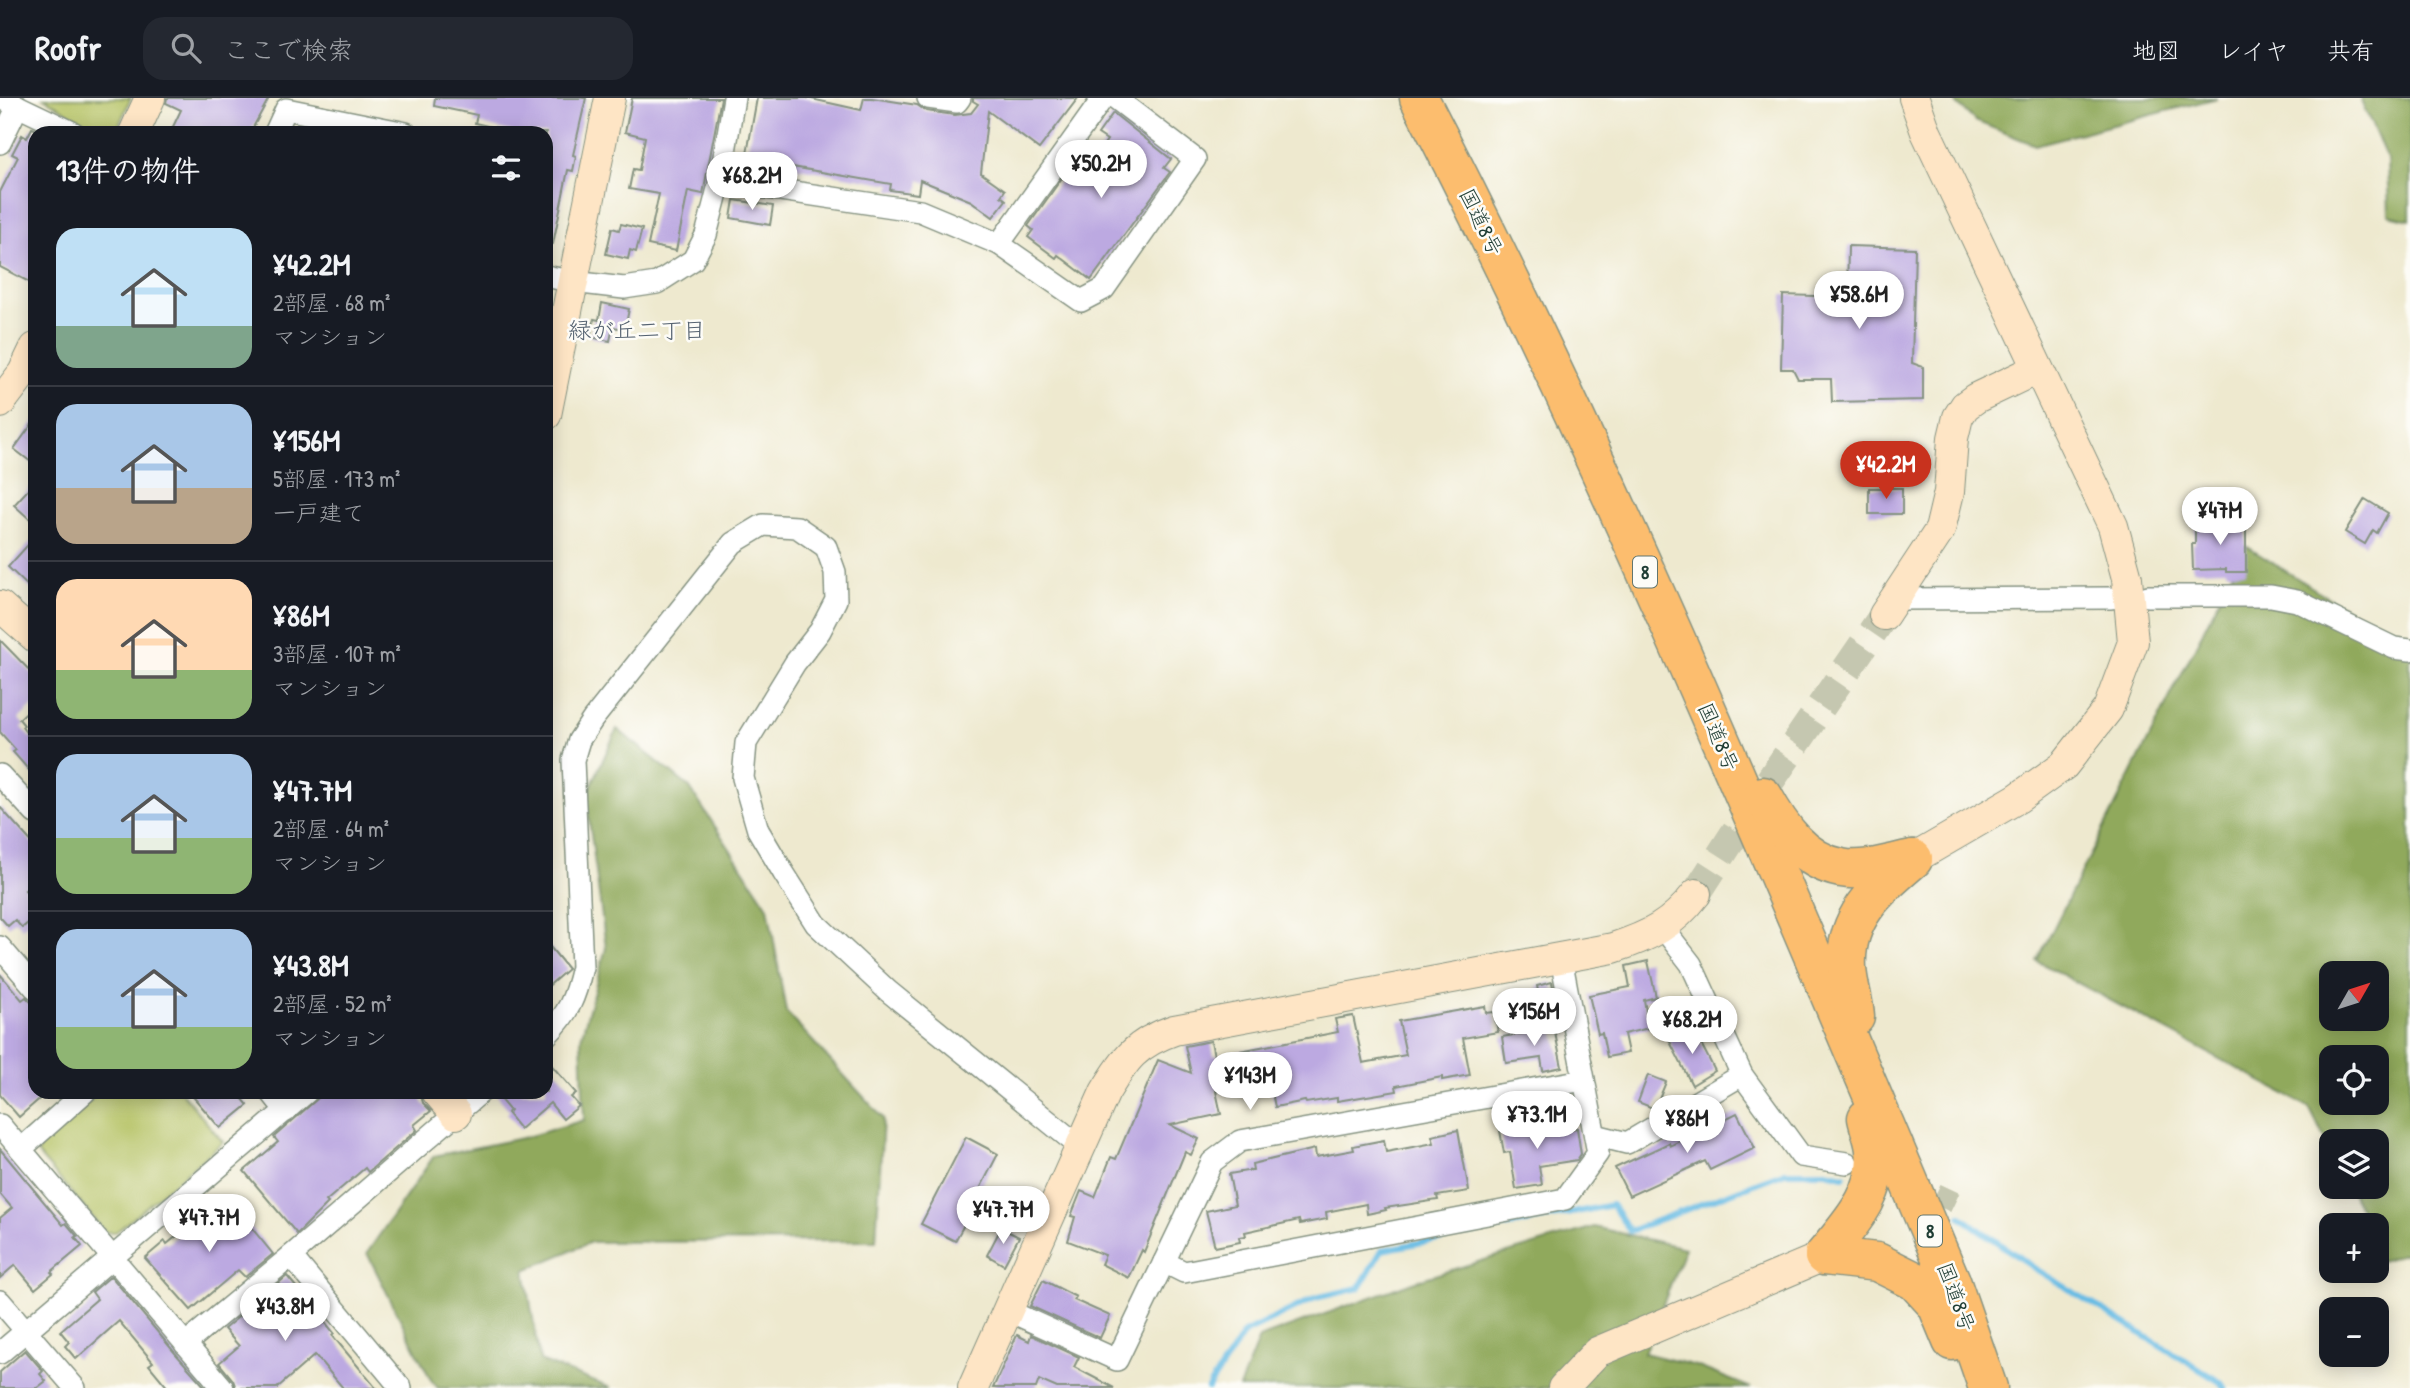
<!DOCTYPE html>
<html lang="ja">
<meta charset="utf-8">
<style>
:root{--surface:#171b24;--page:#242831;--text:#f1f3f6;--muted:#9ea1a6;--line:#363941;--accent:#c8321e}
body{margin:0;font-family:"Patrick Hand","Klee One",sans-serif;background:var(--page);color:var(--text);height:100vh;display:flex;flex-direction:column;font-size:26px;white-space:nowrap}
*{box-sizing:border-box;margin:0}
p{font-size:23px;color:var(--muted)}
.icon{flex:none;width:38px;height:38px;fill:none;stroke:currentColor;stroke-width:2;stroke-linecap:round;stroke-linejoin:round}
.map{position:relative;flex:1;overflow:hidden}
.sheet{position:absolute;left:28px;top:28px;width:525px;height:973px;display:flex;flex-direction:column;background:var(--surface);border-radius:21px;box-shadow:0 4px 18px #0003}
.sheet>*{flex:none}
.needle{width:46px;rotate:51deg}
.controls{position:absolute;left:2319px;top:863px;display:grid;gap:14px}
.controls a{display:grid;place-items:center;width:70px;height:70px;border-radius:14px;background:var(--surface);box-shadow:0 4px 18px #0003;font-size:35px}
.price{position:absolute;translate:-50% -60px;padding:0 16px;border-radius:24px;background:#fff;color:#222;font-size:23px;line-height:46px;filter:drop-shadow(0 2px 4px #0008)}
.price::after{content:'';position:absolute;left:50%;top:42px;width:21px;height:16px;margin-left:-10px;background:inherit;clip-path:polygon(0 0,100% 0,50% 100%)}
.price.active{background:var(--accent);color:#fff}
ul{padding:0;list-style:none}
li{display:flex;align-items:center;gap:21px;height:175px;padding:0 28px}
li+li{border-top:2px solid var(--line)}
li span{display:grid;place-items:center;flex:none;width:196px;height:140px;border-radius:21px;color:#555}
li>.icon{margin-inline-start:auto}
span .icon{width:84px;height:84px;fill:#fffc;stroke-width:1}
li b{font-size:30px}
h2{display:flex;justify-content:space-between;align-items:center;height:84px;padding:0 28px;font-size:30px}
header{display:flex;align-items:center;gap:42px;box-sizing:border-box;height:98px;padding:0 35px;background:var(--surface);border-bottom:2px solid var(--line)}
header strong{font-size:33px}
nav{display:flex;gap:38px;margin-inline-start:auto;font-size:24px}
.search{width:490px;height:63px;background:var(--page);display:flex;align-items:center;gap:18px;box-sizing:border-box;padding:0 24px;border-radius:21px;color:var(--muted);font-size:26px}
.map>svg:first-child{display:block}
</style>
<header>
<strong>Roofr</strong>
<div class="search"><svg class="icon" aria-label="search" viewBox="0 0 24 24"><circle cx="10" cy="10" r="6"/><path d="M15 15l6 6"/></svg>ここで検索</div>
<nav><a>地図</a><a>レイヤ</a><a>共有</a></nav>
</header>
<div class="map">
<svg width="2410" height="1290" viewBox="0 0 2410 1290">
<rect width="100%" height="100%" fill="#fdfcf7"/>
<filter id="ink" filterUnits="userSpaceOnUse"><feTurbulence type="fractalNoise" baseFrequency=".0143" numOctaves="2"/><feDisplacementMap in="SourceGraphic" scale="14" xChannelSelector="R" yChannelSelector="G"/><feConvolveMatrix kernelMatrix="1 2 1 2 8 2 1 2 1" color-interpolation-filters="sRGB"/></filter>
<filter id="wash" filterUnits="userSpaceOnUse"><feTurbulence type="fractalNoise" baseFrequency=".00686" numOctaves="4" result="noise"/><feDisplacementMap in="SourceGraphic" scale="28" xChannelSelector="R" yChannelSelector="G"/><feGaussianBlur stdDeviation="1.57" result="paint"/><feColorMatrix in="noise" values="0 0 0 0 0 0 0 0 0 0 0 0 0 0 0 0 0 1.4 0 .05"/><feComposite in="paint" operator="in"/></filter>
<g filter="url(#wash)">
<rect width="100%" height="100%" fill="#eee9cf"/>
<!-- green -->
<g fill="#b6c366" stroke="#6a804d" stroke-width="2">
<polygon points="44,0 131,0 119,27 103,35"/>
<polygon points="100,994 181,994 223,1044 116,1134 105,1134 38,1056 39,1045"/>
</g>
<!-- forest -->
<g fill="#90a95b" stroke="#587348" stroke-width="2" fill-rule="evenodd">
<polygon points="1951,0 2217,0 2035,47 1975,23"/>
<polygon points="2360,0 2410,0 2410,122 2389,117 2387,61"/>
<path d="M 2246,448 L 2410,551 L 2410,1154 L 2377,1164 L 2376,1127 L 2361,1127 L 2360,1111 L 2349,1089 L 2376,1088 L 2376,1043 L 2331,1043 L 2331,1053 L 2309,1009 L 2037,863 ZM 2331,875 L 2376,875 L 2376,920 L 2331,920 ZM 2331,959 L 2376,959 L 2376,1004 L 2331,1004 Z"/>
<polygon points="617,631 689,689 768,809 786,914 883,1020 876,1143 591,1144 525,1172 540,1263 611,1290 438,1290 431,1282 367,1155 434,1058 527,1039 584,1022 581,940 606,850 586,699"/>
<polygon points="1594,1129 1685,1150 1644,1255 1696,1268 1751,1290 1239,1290 1259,1240 1418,1182"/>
</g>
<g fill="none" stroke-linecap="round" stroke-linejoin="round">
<!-- stream -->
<g stroke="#67bce4" stroke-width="6">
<polyline points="1960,1118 2034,1170 2220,1284 2225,1290"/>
<polyline points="1208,1290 1244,1235 1315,1200 1359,1190 1382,1152 1612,1107 1630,1133 1785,1074 1826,1074 1844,1078"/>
</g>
</g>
<g id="blocks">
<!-- building -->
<g fill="#bca9e1">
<polygon points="167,0 269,0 250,35 170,35 181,12 166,5"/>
<polygon points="435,0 586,0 573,57 576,58 573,73 568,72 553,146 546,145 546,35 518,35 475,25 477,17 434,8"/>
<polygon points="632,0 721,0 703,96 688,93 676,153 648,147 659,96 629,91 633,71 639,72 645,39 625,34"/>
<polygon points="757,0 807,0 861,12 864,0 872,0 917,7 926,13 955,17 971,15 978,6 973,3 973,0 1078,0 1039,51 988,13 981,75 1005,92 1001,98 1006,102 993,119 971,103 920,82 918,96 890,92 891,86 746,61"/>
<polygon points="1113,15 1171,61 1164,70 1170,74 1091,182 1058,157 1056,160 1028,139 1033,132 1028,128 1064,77 1074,84 1084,69 1087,71 1107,42 1098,36"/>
<polygon points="32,30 35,31 35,187 0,169 0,94 18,59 12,56 22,37 27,40"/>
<polygon points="734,102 773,108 770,127 731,120"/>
<polygon points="621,126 642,131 636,154 630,152 628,161 606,156 612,130 619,132"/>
<polygon points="1848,148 1915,150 1912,265 1923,269 1923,302 1832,304 1831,281 1798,281 1793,271 1781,271 1783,197 1847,199"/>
<polygon points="602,205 629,211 625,231 613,229 610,243 590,239 594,221 599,222"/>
<polygon points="35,322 35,367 14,351"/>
<polygon points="35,384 35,426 14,407"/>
<rect x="1869" y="390" width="33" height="26"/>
<polygon points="2365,401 2388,415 2377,435 2373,432 2365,446 2345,434"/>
<polygon points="2195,425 2246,426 2246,474 2226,474 2226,471 2193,472 2192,446 2195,446"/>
<polygon points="35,439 35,495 8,469"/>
<polygon points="0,542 35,578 35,606 19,621 24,627 22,629 30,640 35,636 35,679 13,654 16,652 0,634"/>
<polygon points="0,709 35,748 35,783 25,792 35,803 35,819 22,830 15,822 8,828 0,819"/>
<polygon points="546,844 568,871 546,890"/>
<polygon points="1648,863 1656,899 1644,902 1649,930 1624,936 1628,955 1607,959 1602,935 1598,936 1589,897 1630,889 1626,868"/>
<polygon points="0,876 22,902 26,899 35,908 35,994 44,994 45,996 19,1019 0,997"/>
<polygon points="1552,884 1557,909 1542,912 1537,888"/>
<polygon points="1485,908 1486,915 1494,914 1498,934 1463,940 1470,977 1442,982 1442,979 1396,988 1397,993 1337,1003 1337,1000 1306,1005 1305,1003 1275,1009 1269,980 1216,993 1221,1016 1170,1027 1199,1041 1191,1057 1185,1054 1144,1154 1142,1152 1129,1180 1101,1166 1105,1157 1068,1143 1075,1119 1071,1118 1081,1093 1095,1099 1111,1059 1116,1061 1158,962 1191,975 1185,948 1211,943 1214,958 1338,934 1335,921 1353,918 1363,965 1406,957 1399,923"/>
<polygon points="1554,930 1562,969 1543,973 1541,960 1506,965 1502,939"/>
<polygon points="1693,930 1715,973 1692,987 1669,942"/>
<polygon points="546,961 576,995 571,999 579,1008 563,1021 550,1005 520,1031 507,1015 510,1013 494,994 546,994"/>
<polygon points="1648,977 1666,984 1655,1011 1638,1004"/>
<polygon points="189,994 237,994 248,1007 220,1030"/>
<polygon points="325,994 420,994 423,1005 431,1013 414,1027 417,1032 368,1074 365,1070 326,1103 328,1105 297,1136 244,1073 278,1044 274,1039"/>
<polygon points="1737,1015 1755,1050 1710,1072 1705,1063 1629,1098 1615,1070 1669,1045 1670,1048"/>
<polygon points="1527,1022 1530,1037 1577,1030 1581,1056 1577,1062 1539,1068 1542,1087 1516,1091 1510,1054 1504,1055 1499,1027"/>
<polygon points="1458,1032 1469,1093 1437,1098 1438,1102 1385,1110 1386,1112 1367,1116 1366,1106 1326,1114 1327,1121 1300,1126 1299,1122 1245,1134 1246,1138 1239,1139 1240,1144 1215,1149 1206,1113 1235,1107 1229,1076 1253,1072 1252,1066 1315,1051 1316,1059 1354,1052 1353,1048 1384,1042 1386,1054 1434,1045 1432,1038"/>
<polygon points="966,1039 998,1056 963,1124 965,1125 955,1143 921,1126"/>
<polygon points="0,1051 63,1127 66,1125 77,1138 75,1139 82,1148 51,1174 53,1176 35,1191 15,1167 0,1180 0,1120 12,1110 0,1096"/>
<polygon points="228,1101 273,1156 245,1179 238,1172 191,1212 145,1160 165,1143 167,1146 194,1124 196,1126 206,1119"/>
<polygon points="1001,1130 1019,1139 1004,1167 987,1157"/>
<polygon points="111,1178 175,1255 206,1290 168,1290 149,1267 153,1264 119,1223 76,1261 65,1248 69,1244 60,1233 97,1201 92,1194"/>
<polygon points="287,1178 334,1235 332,1237 376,1290 343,1290 315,1257 277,1290 236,1290 233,1282 219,1265 239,1248 224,1231"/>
<polygon points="1043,1182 1076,1199 1074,1202 1110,1218 1100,1240 1030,1208"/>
<polygon points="1017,1237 1029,1243 1031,1237 1079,1259 1074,1269 1114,1290 1057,1290 1039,1282 1036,1290 993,1290"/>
<polygon points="25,1252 43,1273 40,1276 46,1283 37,1290 0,1290 0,1274"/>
</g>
</g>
</g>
<g filter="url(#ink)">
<use href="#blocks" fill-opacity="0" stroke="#869382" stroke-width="2"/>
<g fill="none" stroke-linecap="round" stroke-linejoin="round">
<!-- street-tunnel -->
<polyline stroke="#c5c7b0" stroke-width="21" stroke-dasharray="21 10" stroke-linecap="butt" points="1908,1082 1958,1106"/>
<!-- secondary-tunnel -->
<polyline stroke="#c5c7b0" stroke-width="30" stroke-dasharray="30 15" stroke-linecap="butt" points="1696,796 1754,706 1884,517"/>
<defs>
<g id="street">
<polyline points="1,0 74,35"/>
<polyline points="928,0 957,4 960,0"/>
<polyline points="275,35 286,11 406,35"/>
<polyline points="0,45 18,8"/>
<polyline points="720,83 920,113 999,146 1081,203 1104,191 1195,61 1115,0"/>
<polyline points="999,146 1103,0"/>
<polyline points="546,178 573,184 624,190 657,185 693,162 706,137 720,83 734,0"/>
<polyline points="2148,498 2271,498 2297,503 2394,550 2410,552"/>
<polyline points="1896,501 2111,500"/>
<polyline points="0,677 35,715"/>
<polyline points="1663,830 1691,866 1742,977 1801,1058 1847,1065"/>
<polyline points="0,849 35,890"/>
<path d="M 546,938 C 569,915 575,900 582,869 L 573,662 L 579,642 L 593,621 L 733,445 L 763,427 L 797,429 L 826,449 L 835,474 L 836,502 L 820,533 L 795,565 L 746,645 L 743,680 L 758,732 L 783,774 L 816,826 L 888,893 L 1079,1048"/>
<polyline points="271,994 286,1013"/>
<polyline points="0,1027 223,1290"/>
<polyline points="1595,1037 1627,1045 1742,977"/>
<polyline points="21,1051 85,994"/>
<polyline points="291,1158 401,1290"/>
<polyline points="1164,1164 1184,1174 1565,1101 1598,1055 1561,860"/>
<polyline points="0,1203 75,1290"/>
<polyline points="1009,1213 1117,1262 1212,1064 1240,1043 1584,982"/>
<polyline points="185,1246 291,1158 481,994"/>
<polyline points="0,1255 307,994"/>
</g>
<g id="secondary">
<polyline points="134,35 150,0"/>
<polyline points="0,305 23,275 35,250"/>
<polyline points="546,317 610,0"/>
<polyline points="0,508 35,539"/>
<polyline points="1884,517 1940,432 1949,394 1953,340 1958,319 1965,308 1976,300 2037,271"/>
<polyline points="1913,761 2018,700 2064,667 2108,611 2133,544 2127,480 2113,428 1926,34 1914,0"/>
<polyline points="437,994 456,1016"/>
<path d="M 973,1290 L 1105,994 C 1125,961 1136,945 1174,932 L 1613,850 C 1650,838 1672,827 1696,796"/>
<polyline points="1563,1290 1597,1254 1824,1158"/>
</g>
<g id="highway">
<path d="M 1419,0 C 1617,384 1782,785 1951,1183 L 1988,1290"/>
<path d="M 1763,698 C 1780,729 1803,763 1841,770 C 1864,775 1891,765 1913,761"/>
<path d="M 1855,919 C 1854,902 1848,887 1847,870 C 1844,819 1877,792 1913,761"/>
<polyline points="1824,1158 1877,1164 1915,1183 1937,1207 1952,1243"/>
<path d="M 1824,1158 C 1849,1127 1881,1095 1875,1052 C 1874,1041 1869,1030 1867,1020"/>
</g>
</defs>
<!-- street casing -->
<use href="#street" stroke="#869382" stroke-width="24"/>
<!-- secondary casing -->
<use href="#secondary" stroke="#869382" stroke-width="32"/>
<!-- highway casing -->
<use href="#highway" stroke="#869382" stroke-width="41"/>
<!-- street -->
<use href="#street" stroke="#fff" stroke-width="21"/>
<!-- secondary -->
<use href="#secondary" stroke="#fee5c5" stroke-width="30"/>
<!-- highway -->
<use href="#highway" stroke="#fcbd6e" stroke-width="38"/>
</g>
</g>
<g text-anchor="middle" stroke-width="5" stroke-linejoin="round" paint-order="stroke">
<!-- shield labels -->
<g fill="#fdfcf7" stroke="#62766e" stroke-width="2">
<rect x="1633" y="458.5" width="24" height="31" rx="5"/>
<rect x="1918" y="1117.5" width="24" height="31" rx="5"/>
</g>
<g font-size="19" font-weight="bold" fill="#1f3d34">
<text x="1645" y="481">8</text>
<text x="1930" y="1140">8</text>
</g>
<!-- street labels -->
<g font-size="21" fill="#1f3d34" stroke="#fdfcf7">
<text transform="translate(1481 124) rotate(64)" y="7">国道8号</text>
<text transform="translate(1718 639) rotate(67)" y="7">国道8号</text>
<text transform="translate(1956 1199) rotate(70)" y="7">国道8号</text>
</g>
<!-- neighbourhood labels -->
<g font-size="23" fill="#566371" stroke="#fdfcf7">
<text x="637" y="240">緑が丘二丁目</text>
</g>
</g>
</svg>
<div class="controls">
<a><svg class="needle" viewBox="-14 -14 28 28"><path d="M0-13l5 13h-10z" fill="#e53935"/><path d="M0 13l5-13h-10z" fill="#9ea1a6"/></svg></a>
<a><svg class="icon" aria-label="locate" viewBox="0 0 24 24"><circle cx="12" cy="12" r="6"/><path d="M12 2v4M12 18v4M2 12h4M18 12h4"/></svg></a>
<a><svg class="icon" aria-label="layers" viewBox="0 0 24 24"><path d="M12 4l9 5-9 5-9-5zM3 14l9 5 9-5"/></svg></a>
<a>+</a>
<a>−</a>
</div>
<b class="price" style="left:1101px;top:102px">¥50.2M</b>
<b class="price" style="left:752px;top:114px">¥68.2M</b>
<b class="price" style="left:1859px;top:233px">¥58.6M</b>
<b class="price active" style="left:1886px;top:403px">¥42.2M</b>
<b class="price" style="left:2220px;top:449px">¥47M</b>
<b class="price" style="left:1534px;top:950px">¥156M</b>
<b class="price" style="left:1692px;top:958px">¥68.2M</b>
<b class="price" style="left:1250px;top:1014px">¥143M</b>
<b class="price" style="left:1537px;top:1053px">¥73.1M</b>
<b class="price" style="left:1687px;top:1057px">¥86M</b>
<b class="price" style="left:1003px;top:1148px">¥47.7M</b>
<b class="price" style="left:209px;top:1156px">¥47.7M</b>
<b class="price" style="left:285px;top:1245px">¥43.8M</b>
<section class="sheet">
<h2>13件の物件<svg class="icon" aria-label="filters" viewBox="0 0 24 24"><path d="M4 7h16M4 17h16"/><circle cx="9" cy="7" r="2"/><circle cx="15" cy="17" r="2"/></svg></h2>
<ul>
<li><span style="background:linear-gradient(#bfe0f5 70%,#7fa58c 0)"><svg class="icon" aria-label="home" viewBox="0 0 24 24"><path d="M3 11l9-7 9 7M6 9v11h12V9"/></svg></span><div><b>¥42.2M</b><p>2部屋 · 68 m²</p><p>マンション</p></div></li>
<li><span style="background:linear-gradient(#a9c7e8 60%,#b9a48a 0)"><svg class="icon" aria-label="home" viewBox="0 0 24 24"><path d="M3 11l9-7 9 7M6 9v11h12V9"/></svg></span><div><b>¥156M</b><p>5部屋 · 173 m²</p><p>一戸建て</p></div></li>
<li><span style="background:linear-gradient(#ffd9b3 65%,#8fb573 0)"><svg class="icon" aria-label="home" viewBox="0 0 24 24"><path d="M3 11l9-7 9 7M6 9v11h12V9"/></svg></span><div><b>¥86M</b><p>3部屋 · 107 m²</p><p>マンション</p></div></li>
<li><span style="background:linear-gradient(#a9c7e8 60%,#8fb573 0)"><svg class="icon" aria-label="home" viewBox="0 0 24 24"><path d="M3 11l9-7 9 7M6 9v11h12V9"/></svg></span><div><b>¥47.7M</b><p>2部屋 · 64 m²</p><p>マンション</p></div></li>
<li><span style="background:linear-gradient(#a9c7e8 70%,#8fb573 0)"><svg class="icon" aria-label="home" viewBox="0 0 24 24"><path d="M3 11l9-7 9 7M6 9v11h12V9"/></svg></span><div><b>¥43.8M</b><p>2部屋 · 52 m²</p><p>マンション</p></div></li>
</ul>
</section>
</div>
